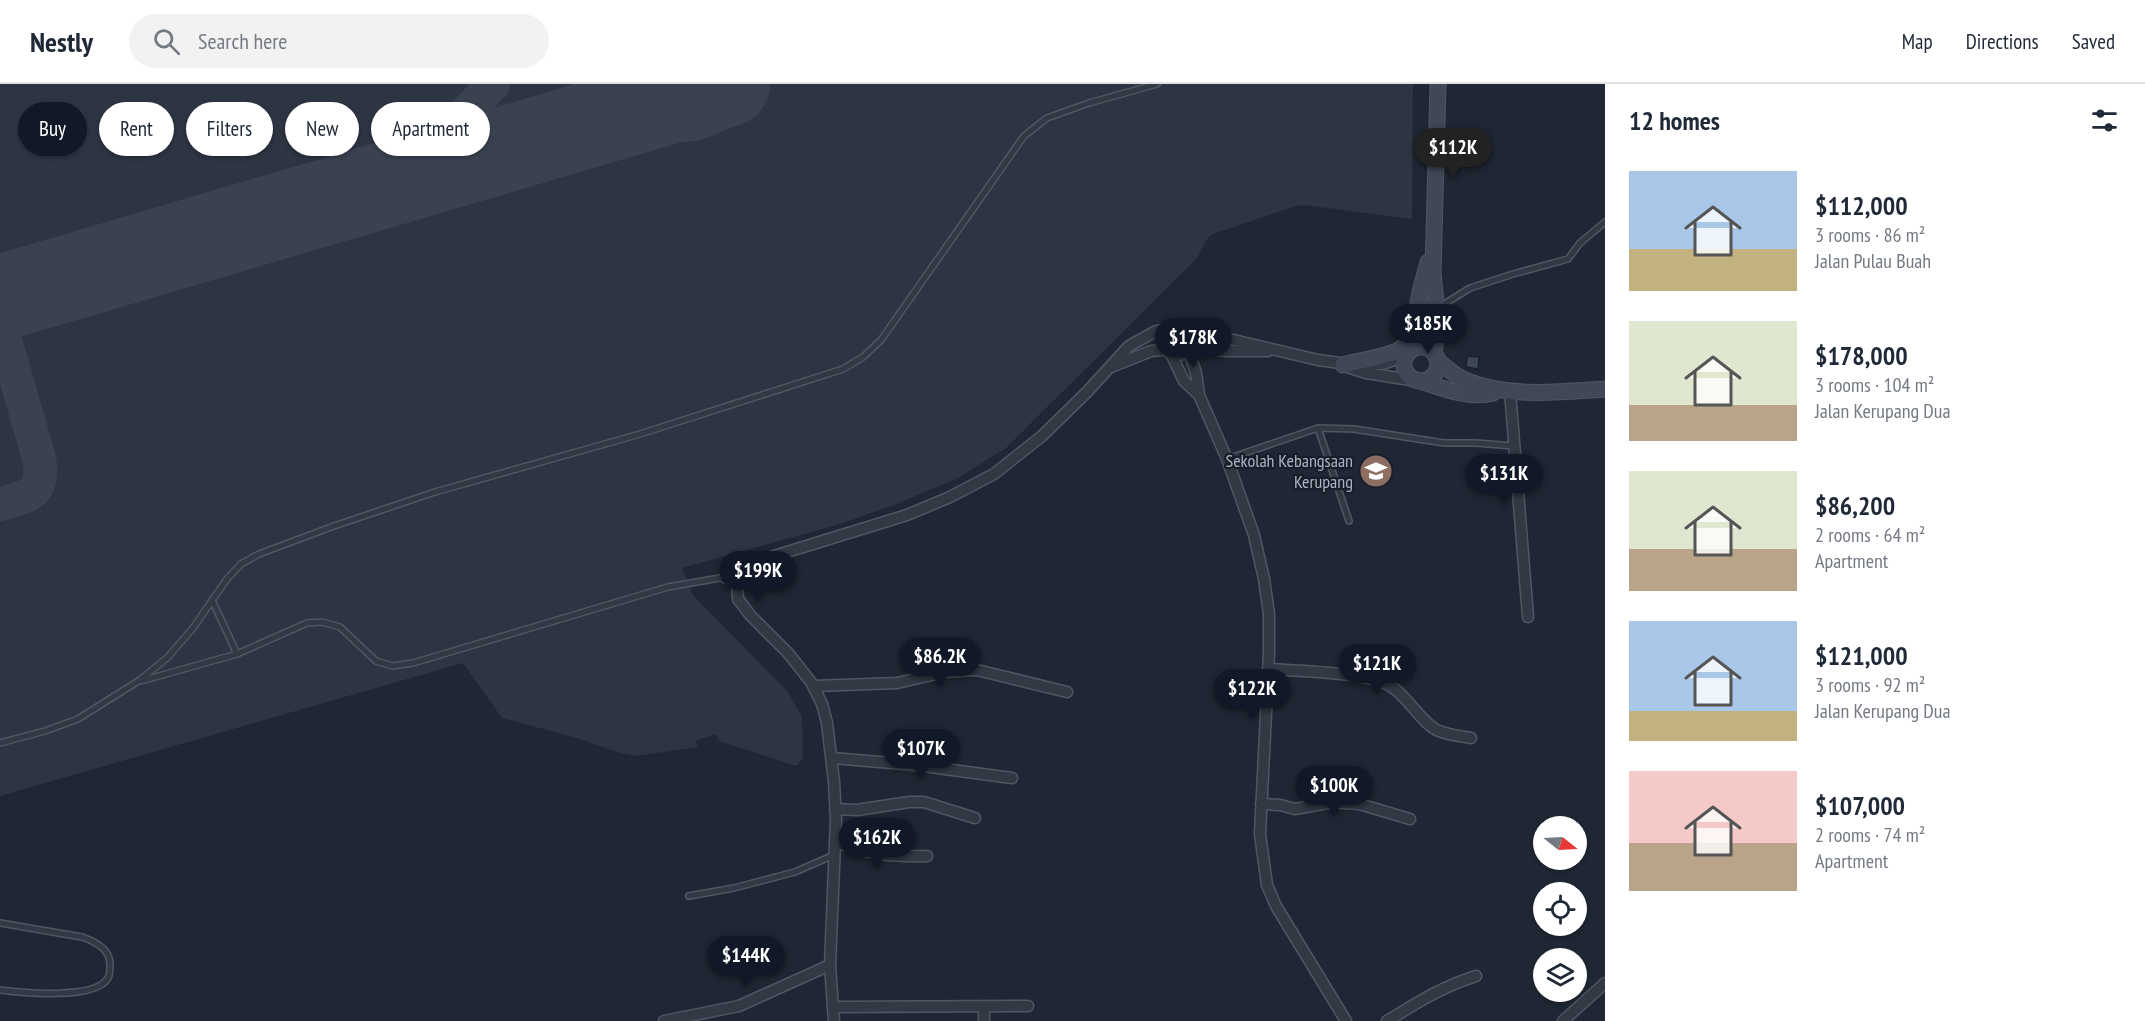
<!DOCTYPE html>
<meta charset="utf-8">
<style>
:root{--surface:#fff;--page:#f2f2f3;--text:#1f2937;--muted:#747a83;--line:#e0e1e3;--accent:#111827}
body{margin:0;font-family:"PT Sans Narrow",sans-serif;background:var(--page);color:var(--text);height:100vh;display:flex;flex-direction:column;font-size:22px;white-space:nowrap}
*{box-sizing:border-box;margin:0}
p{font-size:20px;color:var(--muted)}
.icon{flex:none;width:33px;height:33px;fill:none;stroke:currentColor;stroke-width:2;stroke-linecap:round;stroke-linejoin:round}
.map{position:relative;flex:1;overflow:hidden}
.sheet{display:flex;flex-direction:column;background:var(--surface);width:540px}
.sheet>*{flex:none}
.guide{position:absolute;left:18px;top:18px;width:570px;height:54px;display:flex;gap:12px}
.needle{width:39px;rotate:108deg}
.buttons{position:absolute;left:1533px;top:732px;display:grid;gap:12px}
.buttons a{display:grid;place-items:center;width:54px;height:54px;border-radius:50%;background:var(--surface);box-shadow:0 2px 4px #0004;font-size:30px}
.price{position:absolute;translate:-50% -51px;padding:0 14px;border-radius:21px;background:var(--accent);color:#fff;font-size:20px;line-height:39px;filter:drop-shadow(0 2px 3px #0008)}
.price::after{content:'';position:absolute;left:50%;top:36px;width:18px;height:14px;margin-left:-9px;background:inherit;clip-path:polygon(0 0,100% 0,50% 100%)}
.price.selected{background:#222;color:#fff}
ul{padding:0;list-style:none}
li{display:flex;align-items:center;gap:18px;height:150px;padding:0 24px}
li span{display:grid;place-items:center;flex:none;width:168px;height:120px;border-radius:0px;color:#555}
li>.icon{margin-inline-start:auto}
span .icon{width:72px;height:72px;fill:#fffc;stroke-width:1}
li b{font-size:26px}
h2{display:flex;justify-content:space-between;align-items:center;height:72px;padding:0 24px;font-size:26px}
.tag{padding:0 21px;border-radius:27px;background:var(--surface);box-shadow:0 2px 4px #0004;font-size:21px;line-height:54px}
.tag.selected{background:var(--accent);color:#fff}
header{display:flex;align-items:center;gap:36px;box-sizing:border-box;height:84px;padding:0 30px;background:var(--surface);border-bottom:2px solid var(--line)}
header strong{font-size:28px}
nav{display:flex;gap:33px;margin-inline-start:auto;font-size:21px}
.search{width:420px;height:54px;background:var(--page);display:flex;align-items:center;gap:15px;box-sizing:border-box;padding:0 21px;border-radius:33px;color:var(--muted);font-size:22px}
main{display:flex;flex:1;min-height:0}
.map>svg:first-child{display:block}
</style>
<header>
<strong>Nestly</strong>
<div class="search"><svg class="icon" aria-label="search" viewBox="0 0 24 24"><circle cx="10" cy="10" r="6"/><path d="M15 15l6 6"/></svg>Search here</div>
<nav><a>Map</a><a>Directions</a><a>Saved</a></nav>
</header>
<main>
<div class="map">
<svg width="1605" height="937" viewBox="0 0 1605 937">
<rect width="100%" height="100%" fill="#1f2734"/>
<!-- airport -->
<polygon fill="#2d3442" points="0,0 1413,0 1412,135 1304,121 1296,122 1213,150 1207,155 1197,174 1006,364 958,394 894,421 840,440 682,484 693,511 787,607 802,632 803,673 798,681 793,681 719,657 716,650 695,657 698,663 636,672 620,669 577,654 502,634 463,579 0,712"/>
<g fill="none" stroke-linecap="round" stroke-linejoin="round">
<!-- taxiway -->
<g stroke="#3a4250" stroke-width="34">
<path d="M 604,37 C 632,27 637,33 663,39 C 698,47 729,30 746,0"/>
<polyline points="385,101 421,76 493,0"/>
<path d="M 0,239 L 39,374 C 45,410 30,412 0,420"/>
</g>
<!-- runway -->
<polyline stroke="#3a4250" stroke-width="86" points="0,214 727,0"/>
</g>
<!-- building -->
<polygon fill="#3d4657" stroke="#1a202b" stroke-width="1.5" points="1467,272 1479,273 1478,285 1466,283"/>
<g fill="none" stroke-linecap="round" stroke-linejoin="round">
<defs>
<g id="service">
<polyline points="1438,224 1470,204 1513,190 1568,175 1580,159 1605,138"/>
<polyline points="1227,375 1318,344"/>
<polyline points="1349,437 1318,344 1354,345 1444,359 1476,359 1513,362"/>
<polyline points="212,516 237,570"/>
<polyline points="141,597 237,570 307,539 322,538 340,543 376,577 393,582 413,579 668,503 720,494 737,502"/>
<polyline points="0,659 45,647 78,635 140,596 168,573 193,544 227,495 241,480 259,470 334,442 435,408 640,350 843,285 863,273 881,256 1024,52 1047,34 1089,19 1157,0"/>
<polyline points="689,812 734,804 795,788 834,771"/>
<path d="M 0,839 L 82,853 C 94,857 110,864 110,880 C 110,883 110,891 108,894 C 96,916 22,909 0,906"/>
</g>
<g id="minor">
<circle cx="1177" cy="256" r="15"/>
<polyline points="1187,245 1318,276 1348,280"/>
<polyline points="1190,263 1226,267 1268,267"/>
<polyline points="1188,266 1196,289 1199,311 1227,375 1254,451 1264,495 1269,530 1269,570 1260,750 1267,801 1276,822 1346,937"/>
<polyline points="1171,270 1184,297 1199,311"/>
<polyline points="1367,280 1382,280 1406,272"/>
<polyline points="1341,281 1366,289 1417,297"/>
<polyline points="1111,283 1151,267 1165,266"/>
<polyline points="1510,307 1528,533"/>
<path d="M 1268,585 C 1297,587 1369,588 1392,603 C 1408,613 1423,641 1439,647 C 1448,651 1460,652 1471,654"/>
<polyline points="814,602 897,599 945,588 977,586 1067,608"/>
<polyline points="832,674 915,681 1012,694"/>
<polyline points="1261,720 1280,721 1295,725 1328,719 1344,719 1359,720 1410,735"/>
<polyline points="835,725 857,726 909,718 924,718 975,734"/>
<path d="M 835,757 C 864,771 895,773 927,772"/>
<polyline points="833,923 1028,922"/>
<polyline points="664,937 739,922 830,881"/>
<polyline points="834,937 830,881 836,735 834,698 827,639 822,620 811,598 788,569 750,531 738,515 737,502 742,491 753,481 774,472 907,431 950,413 994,390 1042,352 1087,308 1129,262 1156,247 1166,245"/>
<polyline points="984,937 984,923"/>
<path d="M 1387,937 C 1417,919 1441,903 1476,892"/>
<polyline points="1563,937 1605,899"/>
</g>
<g id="secondary">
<circle cx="1421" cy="280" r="17"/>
<polyline points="1434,269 1438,238 1433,189 1438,0"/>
<path d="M 1437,276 C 1447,284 1456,293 1467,297 C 1510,314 1560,308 1605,305"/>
<path d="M 1343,281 C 1360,276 1381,274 1397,267 C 1417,256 1415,233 1419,214 C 1421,202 1425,190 1428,178"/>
<path d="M 1421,297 C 1443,305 1471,315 1493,309"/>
</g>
</defs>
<!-- service casing -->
<use href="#service" stroke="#505663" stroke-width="8"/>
<!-- minor casing -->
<use href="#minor" stroke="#505663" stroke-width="13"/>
<!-- secondary casing -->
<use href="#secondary" stroke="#505663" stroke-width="17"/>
<!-- service -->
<use href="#service" stroke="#323945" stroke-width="5"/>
<!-- minor -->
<use href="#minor" stroke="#323945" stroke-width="10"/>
<!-- secondary -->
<use href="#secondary" stroke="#404858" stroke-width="15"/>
</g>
<!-- icons -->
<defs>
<symbol id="school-disc" viewBox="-11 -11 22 22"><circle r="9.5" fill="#8d6e63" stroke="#181e29"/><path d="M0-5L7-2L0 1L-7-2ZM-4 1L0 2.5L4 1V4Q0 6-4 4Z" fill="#fff"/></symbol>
</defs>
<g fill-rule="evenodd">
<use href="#school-disc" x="1357" y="368" width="38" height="38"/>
</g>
<g text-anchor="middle" stroke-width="4.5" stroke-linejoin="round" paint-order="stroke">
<!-- poi labels -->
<g font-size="18" fill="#acb3c2" stroke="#181e29" text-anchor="end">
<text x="1353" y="383">Sekolah Kebangsaan<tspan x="1353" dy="21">Kerupang</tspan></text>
</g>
</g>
</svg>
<div class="buttons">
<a><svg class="needle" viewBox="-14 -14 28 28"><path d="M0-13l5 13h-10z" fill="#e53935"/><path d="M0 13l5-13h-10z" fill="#747a83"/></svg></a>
<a><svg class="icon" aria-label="locate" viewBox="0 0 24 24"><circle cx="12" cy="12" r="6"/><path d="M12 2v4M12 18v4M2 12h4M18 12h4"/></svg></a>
<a><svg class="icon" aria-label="layers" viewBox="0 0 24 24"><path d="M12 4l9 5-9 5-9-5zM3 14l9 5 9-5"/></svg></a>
</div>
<b class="price selected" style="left:1453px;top:95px">$112K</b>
<b class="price" style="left:1428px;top:271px">$185K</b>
<b class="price" style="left:1193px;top:285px">$178K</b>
<b class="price" style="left:1504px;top:421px">$131K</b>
<b class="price" style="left:758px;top:518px">$199K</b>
<b class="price" style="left:940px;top:604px">$86.2K</b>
<b class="price" style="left:1377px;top:611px">$121K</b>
<b class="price" style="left:1252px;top:636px">$122K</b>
<b class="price" style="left:921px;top:696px">$107K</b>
<b class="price" style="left:1334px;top:733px">$100K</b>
<b class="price" style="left:877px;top:785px">$162K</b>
<b class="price" style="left:746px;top:903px">$144K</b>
<div class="guide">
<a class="tag selected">Buy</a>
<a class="tag">Rent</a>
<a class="tag">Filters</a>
<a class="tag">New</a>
<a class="tag">Apartment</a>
</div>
</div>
<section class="sheet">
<h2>12 homes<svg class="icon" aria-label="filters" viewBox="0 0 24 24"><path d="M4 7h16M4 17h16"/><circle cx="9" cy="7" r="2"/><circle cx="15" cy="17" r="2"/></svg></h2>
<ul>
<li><span style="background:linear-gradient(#a9c7e8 65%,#c2b280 0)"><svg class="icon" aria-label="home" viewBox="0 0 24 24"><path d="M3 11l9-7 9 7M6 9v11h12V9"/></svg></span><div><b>$112,000</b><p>3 rooms · 86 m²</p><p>Jalan Pulau Buah</p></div></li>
<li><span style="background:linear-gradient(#dfe7d0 70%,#b9a48a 0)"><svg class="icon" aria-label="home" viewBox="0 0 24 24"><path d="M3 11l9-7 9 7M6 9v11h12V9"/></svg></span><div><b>$178,000</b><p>3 rooms · 104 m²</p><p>Jalan Kerupang Dua</p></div></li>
<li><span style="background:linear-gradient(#dfe7d0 65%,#b9a48a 0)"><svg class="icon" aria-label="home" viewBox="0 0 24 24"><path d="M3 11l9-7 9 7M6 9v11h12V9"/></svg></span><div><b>$86,200</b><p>2 rooms · 64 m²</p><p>Apartment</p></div></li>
<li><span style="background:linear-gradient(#a9c7e8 75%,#c2b280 0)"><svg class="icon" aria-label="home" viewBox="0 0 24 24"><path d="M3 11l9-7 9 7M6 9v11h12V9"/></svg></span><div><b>$121,000</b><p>3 rooms · 92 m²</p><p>Jalan Kerupang Dua</p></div></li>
<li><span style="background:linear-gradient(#f6c9c9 60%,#b9a48a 0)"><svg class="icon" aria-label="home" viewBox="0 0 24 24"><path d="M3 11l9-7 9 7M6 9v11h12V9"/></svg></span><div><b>$107,000</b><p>2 rooms · 74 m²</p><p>Apartment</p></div></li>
</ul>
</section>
</main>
